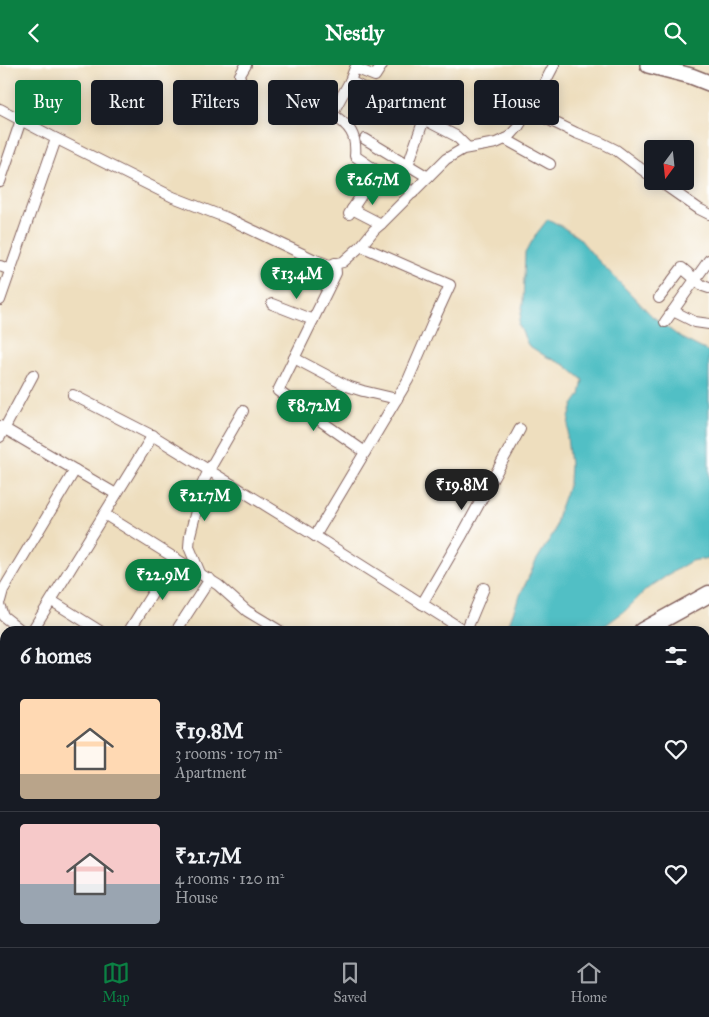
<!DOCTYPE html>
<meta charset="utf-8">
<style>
:root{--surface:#171b24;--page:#242831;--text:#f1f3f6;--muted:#9ea1a6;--line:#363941;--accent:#0b8043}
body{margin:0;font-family:"IM FELL Great Primer",serif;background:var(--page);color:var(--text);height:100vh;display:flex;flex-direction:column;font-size:19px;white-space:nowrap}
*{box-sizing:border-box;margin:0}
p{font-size:16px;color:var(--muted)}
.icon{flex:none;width:28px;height:28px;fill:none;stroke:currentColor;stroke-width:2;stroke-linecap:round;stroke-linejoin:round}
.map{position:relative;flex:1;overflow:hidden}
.drawer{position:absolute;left:0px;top:561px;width:710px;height:321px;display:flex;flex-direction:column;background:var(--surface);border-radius:15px 15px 0 0;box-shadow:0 2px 12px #0003}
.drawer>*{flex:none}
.hud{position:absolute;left:15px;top:15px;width:680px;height:45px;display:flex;gap:10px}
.needle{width:32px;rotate:195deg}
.controls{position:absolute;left:644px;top:75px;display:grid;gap:10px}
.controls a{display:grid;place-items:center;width:50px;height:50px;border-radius:5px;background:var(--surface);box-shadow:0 2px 12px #0003;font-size:25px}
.price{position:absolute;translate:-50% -42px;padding:0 11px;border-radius:18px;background:var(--accent);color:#fff;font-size:16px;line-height:32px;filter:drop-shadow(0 1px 2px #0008)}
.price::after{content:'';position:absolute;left:50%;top:30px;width:15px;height:11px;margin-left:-8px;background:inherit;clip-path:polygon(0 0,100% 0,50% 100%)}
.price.current{background:#222;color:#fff}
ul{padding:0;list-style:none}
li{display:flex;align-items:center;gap:15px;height:125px;padding:0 20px}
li+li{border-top:1px solid var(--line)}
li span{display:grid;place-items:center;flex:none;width:140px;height:100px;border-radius:5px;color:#555}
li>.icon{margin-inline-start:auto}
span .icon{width:60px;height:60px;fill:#fffc;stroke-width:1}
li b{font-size:21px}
h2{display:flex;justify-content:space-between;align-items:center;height:60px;padding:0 20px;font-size:21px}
.tag{padding:0 18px;border-radius:5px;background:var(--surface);box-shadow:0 2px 12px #0003;font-size:18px;line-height:45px}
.tag.current{background:var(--accent);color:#fff}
header{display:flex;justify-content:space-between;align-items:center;height:65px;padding:0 20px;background:var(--accent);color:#fff;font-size:22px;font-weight:700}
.tab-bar{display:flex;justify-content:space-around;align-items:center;height:70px;border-top:1px solid var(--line);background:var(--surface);font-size:14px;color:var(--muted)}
.tab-bar a{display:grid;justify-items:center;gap:2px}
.tab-bar .current{color:var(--accent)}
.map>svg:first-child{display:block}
</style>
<header><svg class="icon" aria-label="back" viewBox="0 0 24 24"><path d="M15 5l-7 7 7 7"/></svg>Nestly<svg class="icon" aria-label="search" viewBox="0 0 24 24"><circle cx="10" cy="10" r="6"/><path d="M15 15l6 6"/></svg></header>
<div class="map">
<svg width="709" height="882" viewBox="0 0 709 882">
<rect width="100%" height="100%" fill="#fff"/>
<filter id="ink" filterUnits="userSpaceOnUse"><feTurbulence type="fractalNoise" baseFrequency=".02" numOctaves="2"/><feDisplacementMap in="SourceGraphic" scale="10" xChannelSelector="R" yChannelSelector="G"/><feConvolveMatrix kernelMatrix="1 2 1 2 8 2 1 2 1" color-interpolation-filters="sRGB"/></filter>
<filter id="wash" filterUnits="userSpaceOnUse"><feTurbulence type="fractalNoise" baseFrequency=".0096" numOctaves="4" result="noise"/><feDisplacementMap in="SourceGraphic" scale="20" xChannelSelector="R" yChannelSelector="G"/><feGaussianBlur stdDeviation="1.12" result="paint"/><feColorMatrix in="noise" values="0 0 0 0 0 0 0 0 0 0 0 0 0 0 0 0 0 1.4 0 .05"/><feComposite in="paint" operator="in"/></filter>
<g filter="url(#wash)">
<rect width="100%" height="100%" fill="#eedebe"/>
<!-- water -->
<polygon fill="#51bfc5" stroke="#4e6f78" points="548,154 561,161 579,173 594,191 652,251 681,273 709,287 709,493 691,496 671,508 647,524 626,545 598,566 506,566 517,537 536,496 554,467 559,446 569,418 570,400 567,372 569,353 573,340 580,330 583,315 565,300 545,291 528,280 519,260 523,238 525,188 537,168"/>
</g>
<g filter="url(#ink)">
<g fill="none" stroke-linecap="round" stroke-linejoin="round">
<defs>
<g id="street">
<path d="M 382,0 L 375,11 L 355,3 L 350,16 L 332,49 C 350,61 357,70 355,91 L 377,106 L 400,118 L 413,128"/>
<polyline points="240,10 246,0"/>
<polyline points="350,16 456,71 468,83"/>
<polyline points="0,44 51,71 173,132 227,153 313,194 329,200 343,197 361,181 374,165 381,159 446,94 463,84 496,78 509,72 518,62 540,27 554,0"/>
<polyline points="529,45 576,68 602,78 616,85 652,112"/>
<polyline points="365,74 428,112"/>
<polyline points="505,74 550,99"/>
<polyline points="408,100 424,54"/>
<polyline points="659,116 699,144 709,149"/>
<polyline points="0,117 21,55"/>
<polyline points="352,144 381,159"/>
<polyline points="349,149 377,106"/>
<polyline points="335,198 336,208 278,326 365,387"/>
<polyline points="0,201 11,205"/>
<polyline points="659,233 682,203 703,221 709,223"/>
<polyline points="0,235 56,74"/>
<polyline points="272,239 313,255"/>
<polyline points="673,246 695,257 709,259"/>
<polyline points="665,257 709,195"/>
<polyline points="294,293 347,321 363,326 397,334"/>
<polyline points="73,330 155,372 320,474 465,566"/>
<polyline points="0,361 116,429"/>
<polyline points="0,372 33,310"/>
<polyline points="104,449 218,520 247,546 280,566"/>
<polyline points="315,471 408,315 433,257 450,220 361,181"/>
<polyline points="200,508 189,482 190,470 197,442 201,422 209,405 243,346"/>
<polyline points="0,536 3,525 75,405"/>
<polyline points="52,536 100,566"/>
<polyline points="422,539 461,472 520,364"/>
<polyline points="0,542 3,551 22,566"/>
<polyline points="32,566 153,370"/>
<polyline points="129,566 175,492"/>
<polyline points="176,566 210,514"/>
<polyline points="466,566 484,523"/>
<polyline points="0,679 5,683"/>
<polyline points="0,702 5,693"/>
<polyline points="0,814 5,817"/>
<polyline points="342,878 348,882"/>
<polyline points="308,882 311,878"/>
</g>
<polyline id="secondary" points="648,0 691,11 709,18"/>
<g id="primary">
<polyline points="642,566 709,529"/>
<polyline points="0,833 5,832"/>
<polyline points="193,882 197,878"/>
</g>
</defs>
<!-- street casing -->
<use href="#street" stroke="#83625e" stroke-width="12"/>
<!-- secondary casing -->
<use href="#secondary" stroke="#83625e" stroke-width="18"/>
<!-- primary casing -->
<use href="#primary" stroke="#83625e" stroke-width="19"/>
<!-- street -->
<use href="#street" stroke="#fff" stroke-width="10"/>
<!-- secondary -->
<use href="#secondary" stroke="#fff" stroke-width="15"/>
<!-- primary -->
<use href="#primary" stroke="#fff" stroke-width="16"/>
</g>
</g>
</svg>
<div class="controls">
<a><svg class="needle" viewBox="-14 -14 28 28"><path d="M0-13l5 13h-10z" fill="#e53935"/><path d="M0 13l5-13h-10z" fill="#9ea1a6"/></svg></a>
</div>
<b class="price" style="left:373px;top:141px">₹26.7M</b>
<b class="price" style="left:297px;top:235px">₹13.4M</b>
<b class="price" style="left:314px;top:367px">₹8.72M</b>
<b class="price current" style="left:462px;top:446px">₹19.8M</b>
<b class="price" style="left:205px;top:457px">₹21.7M</b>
<b class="price" style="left:163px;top:536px">₹22.9M</b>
<div class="hud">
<a class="tag current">Buy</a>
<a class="tag">Rent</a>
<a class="tag">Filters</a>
<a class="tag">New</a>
<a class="tag">Apartment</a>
<a class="tag">House</a>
</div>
<section class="drawer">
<h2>6 homes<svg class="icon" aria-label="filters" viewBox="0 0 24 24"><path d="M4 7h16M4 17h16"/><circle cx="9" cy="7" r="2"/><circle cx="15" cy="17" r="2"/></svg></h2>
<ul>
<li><span style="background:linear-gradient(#ffd9b3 75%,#b9a48a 0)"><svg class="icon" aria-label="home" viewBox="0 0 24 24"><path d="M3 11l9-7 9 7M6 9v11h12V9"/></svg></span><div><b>₹19.8M</b><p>3 rooms · 107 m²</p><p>Apartment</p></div><svg class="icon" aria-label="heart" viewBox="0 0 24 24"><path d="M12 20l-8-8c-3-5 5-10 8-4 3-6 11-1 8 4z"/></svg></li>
<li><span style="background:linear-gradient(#f6c9c9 60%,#9aa5b1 0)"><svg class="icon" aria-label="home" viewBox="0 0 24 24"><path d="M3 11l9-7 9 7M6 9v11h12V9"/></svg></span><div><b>₹21.7M</b><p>4 rooms · 120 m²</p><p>House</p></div><svg class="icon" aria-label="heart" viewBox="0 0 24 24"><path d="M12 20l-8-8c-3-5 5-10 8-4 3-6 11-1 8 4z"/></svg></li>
</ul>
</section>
</div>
<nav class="tab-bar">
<a class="current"><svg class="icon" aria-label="map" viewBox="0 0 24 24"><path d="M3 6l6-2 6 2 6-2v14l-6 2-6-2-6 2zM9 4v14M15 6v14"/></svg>Map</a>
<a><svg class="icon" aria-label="saved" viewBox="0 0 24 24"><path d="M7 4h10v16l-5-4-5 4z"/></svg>Saved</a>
<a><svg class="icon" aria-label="home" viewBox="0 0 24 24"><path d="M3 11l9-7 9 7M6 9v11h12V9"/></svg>Home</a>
</nav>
